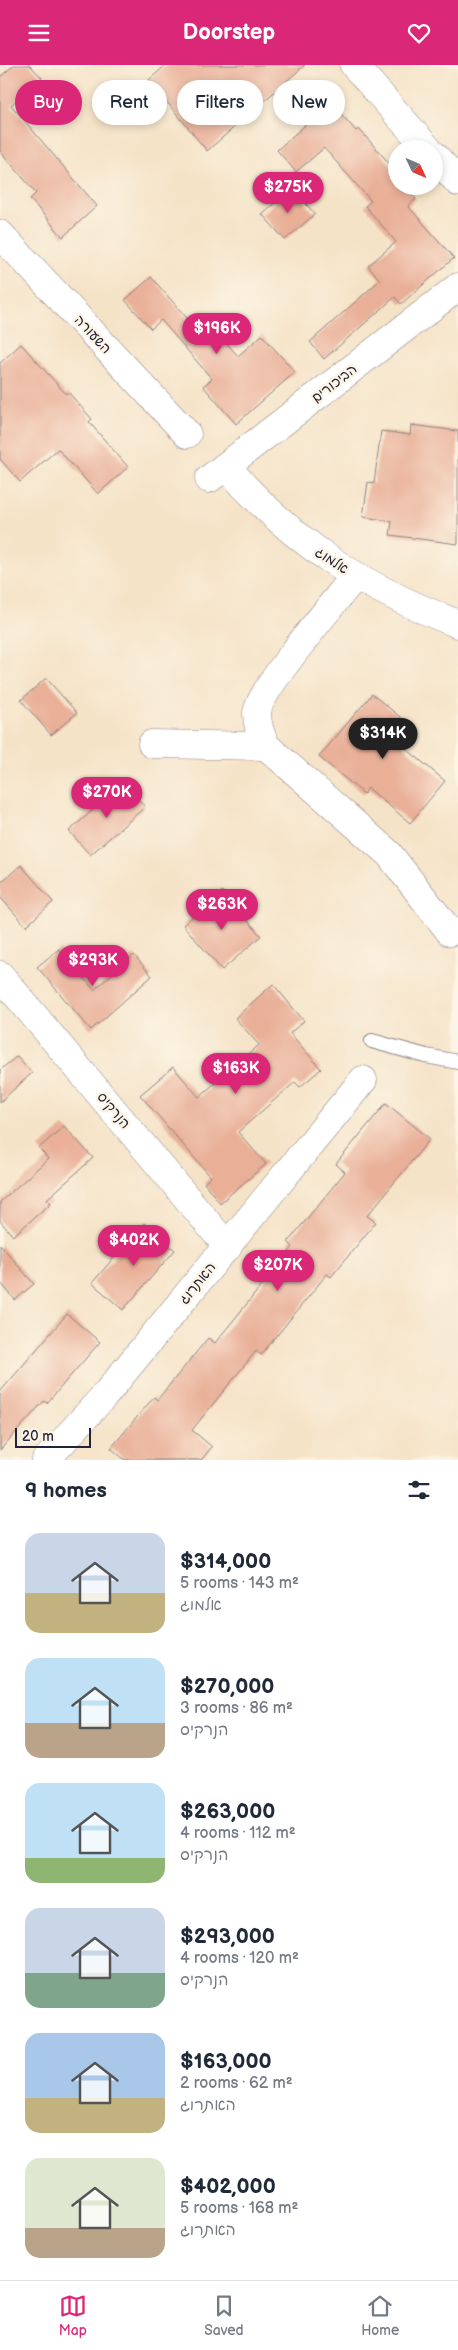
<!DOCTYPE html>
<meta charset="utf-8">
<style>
:root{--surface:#fff;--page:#f6f6f7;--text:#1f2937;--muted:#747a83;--line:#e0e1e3;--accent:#db2777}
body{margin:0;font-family:"Balsamiq Sans","Playpen Sans Hebrew",sans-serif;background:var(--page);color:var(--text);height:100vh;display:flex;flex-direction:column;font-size:19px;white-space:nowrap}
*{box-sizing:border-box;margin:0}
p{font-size:16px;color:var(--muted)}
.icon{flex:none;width:28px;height:28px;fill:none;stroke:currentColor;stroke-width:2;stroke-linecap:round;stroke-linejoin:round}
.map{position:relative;height:1395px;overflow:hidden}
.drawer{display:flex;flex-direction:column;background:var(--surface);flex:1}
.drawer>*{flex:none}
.guide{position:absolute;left:15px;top:15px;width:429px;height:45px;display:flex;gap:10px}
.needle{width:32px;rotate:134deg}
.tools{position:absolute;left:388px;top:75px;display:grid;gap:10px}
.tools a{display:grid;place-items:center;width:55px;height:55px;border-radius:50%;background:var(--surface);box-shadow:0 2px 8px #0003;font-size:25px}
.scale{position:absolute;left:15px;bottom:12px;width:76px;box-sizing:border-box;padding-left:5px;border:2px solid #22223b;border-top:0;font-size:14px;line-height:18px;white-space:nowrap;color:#22223b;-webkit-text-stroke:4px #fcf5e5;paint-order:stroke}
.price{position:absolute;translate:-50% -42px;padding:0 11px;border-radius:18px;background:var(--accent);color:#fff;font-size:16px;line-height:32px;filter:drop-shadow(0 1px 2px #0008)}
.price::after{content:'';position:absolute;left:50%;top:30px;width:15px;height:11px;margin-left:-8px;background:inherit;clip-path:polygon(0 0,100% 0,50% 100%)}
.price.current{background:#222;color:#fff}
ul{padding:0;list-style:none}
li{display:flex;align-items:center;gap:15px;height:125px;padding:0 25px}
li span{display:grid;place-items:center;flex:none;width:140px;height:100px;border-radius:15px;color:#555}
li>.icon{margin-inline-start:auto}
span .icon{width:60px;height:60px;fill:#fffc;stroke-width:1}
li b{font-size:21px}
h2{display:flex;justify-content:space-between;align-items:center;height:60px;padding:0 25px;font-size:21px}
.tag{padding:0 18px;border-radius:22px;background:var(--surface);box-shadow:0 2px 8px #0003;font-size:18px;line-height:45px}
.tag.current{background:var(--accent);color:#fff}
header{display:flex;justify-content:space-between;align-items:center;height:65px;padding:0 25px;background:var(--accent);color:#fff;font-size:22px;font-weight:600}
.dock{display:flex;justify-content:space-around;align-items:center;height:70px;border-top:1px solid var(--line);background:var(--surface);font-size:14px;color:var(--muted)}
.dock a{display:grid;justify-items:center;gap:2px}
.dock .current{color:var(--accent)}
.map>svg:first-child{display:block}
</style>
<header><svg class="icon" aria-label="menu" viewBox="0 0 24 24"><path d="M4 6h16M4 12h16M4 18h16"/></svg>Doorstep<svg class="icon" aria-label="heart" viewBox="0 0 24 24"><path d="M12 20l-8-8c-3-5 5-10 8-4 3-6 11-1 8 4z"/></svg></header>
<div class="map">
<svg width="458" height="1395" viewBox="0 0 458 1395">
<rect width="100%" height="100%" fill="#fcf5e5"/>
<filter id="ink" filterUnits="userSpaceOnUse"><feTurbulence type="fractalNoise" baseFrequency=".02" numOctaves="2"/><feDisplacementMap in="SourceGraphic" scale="10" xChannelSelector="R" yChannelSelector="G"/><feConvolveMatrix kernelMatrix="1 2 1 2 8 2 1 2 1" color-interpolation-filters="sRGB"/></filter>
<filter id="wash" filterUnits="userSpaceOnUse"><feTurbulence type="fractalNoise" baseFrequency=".0096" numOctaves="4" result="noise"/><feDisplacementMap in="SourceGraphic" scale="20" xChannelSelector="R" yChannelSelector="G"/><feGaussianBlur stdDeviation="1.12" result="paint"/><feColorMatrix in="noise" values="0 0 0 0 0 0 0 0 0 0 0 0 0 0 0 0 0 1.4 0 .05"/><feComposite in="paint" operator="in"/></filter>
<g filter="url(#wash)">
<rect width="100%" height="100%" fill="#f5e3c8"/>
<g id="blocks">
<!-- building -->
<g fill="#e9af97">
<polygon points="14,0 30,0 42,13 11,40 97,141 63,172 30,134 36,128 0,86 0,12"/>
<polygon points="166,0 305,0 207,86 149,15"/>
<polygon points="331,37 356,66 359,64 396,106 396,121 405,121 416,134 408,141 454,193 401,239 395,232 324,294 310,277 380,215 368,201 396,177 365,141 371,136 324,83 296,107 277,85"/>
<polygon points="292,123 315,149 285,175 262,149"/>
<polygon points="151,212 200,268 210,259 238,291 262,270 295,307 236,359 203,321 212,314 161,255 151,264 125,235"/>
<polygon points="21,279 66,329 68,327 92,354 89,357 128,402 98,429 58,384 20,417 0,394 0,298"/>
<polygon points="411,360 458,366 458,479 390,470 392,456 363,452 368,417 374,418 381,366 410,370"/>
<polygon points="46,613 77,648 51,670 21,635"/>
<polygon points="372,629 416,665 403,681 445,716 410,758 368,723 364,729 319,692"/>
<polygon points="124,718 145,742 90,790 69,766"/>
<polygon points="21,800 53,837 26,861 0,832 0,818"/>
<polygon points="222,826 261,871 222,905 183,860"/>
<polygon points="59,884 94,925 134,890 152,911 91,965 37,902"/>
<polygon points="273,919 304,956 290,968 321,1004 300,1022 295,1017 238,1067 266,1099 220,1138 204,1118 211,1112 140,1030 173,1002 199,1032 259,980 235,953"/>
<polygon points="17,991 32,1008 0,1037 0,1005"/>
<polygon points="386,1038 430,1074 367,1151 376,1157 331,1212 327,1209 261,1290 256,1286 192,1365 212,1382 201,1395 125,1395 111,1383 154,1332 157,1335 208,1273 215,1278 293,1182 288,1177 345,1107 336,1099"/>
<polygon points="64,1061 93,1093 47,1134 51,1138 13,1171 0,1156 0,1137 48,1094 39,1083"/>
<polygon points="144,1158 175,1185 123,1245 92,1218"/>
<polygon points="0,1179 34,1219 15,1235 0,1217"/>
<polygon points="67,1249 100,1277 47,1338 44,1336 0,1385 0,1327"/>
</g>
</g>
</g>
<g filter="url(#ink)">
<use href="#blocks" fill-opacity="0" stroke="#8c8282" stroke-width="1"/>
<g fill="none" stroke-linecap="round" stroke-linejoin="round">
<defs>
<polyline id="lane" points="372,976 426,991 458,997"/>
<g id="street">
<polyline points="354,0 428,84"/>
<polyline points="434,90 458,117"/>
<polyline points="0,169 187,369"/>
<path d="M 226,401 C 294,480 363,522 458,559"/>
<polyline points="209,414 458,222"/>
<path d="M 152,679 L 266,681 C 261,671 257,661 257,648 C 258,626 337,534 355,511"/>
<polyline points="266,681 389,789 450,867"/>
<polyline points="0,910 228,1182"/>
<polyline points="46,1395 105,1330 363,1015"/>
</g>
</defs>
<!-- lane casing -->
<use href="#lane" stroke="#8c8282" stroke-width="16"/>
<!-- street casing -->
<use href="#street" stroke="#8c8282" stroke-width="29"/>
<!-- lane -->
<use href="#lane" stroke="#fff" stroke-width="14"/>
<!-- street -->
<use href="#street" stroke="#fff" stroke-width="28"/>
</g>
</g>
<g text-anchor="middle" stroke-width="5" stroke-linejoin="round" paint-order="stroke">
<!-- street labels -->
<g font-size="14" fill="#22223b" stroke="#fcf5e5">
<text transform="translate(93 269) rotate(47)" y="5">השעורה</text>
<text transform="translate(334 318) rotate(-38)" y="5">הביכורים</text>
<text transform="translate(332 495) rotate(33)" y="5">אלמוג</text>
<text transform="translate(114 1045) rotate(50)" y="5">הנרקיס</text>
<text transform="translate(197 1218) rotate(-51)" y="5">האתרוג</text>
</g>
</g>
</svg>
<div class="tools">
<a><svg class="needle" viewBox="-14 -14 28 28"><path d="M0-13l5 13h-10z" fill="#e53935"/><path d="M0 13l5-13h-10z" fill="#747a83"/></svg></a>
</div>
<div class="scale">20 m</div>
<b class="price" style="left:288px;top:149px">$275K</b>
<b class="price" style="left:217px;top:290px">$196K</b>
<b class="price current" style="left:383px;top:695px">$314K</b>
<b class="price" style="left:107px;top:754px">$270K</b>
<b class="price" style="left:222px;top:866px">$263K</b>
<b class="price" style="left:93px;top:922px">$293K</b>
<b class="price" style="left:236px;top:1030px">$163K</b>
<b class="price" style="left:134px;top:1202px">$402K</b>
<b class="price" style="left:278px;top:1227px">$207K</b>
<div class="guide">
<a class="tag current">Buy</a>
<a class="tag">Rent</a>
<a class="tag">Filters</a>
<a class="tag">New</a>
</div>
</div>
<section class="drawer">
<h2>9 homes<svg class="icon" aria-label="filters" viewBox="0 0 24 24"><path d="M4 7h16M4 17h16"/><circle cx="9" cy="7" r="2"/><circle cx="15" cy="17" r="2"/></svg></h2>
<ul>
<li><span style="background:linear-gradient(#c9d6e8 60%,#c2b280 0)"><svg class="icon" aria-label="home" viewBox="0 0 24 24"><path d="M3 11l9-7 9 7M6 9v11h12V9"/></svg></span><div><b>$314,000</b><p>5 rooms · 143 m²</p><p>אלמוג</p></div></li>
<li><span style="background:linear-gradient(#bfe0f5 65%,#b9a48a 0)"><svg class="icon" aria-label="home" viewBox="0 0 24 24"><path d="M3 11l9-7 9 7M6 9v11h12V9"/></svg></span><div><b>$270,000</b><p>3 rooms · 86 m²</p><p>הנרקיס</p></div></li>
<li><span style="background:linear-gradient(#bfe0f5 75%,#8fb573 0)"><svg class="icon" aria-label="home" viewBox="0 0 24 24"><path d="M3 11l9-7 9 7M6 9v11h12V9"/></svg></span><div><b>$263,000</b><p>4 rooms · 112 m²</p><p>הנרקיס</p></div></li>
<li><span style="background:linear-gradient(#c9d6e8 65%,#7fa58c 0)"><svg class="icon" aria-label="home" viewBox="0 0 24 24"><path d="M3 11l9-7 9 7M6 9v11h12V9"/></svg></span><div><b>$293,000</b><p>4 rooms · 120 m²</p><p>הנרקיס</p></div></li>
<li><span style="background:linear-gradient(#a9c7e8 65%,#c2b280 0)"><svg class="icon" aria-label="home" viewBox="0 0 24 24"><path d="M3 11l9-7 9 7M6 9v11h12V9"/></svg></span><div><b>$163,000</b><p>2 rooms · 62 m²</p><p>האתרוג</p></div></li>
<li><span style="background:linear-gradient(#dfe7d0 70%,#b9a48a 0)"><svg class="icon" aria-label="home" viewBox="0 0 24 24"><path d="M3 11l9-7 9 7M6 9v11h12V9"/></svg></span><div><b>$402,000</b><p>5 rooms · 168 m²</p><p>האתרוג</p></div></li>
</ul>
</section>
<nav class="dock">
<a class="current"><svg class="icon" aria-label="map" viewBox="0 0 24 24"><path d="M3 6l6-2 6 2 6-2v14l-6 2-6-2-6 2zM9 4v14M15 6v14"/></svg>Map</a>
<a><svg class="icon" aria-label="saved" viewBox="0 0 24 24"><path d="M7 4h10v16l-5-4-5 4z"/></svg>Saved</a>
<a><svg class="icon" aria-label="home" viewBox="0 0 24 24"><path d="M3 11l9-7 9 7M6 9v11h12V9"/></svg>Home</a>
</nav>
